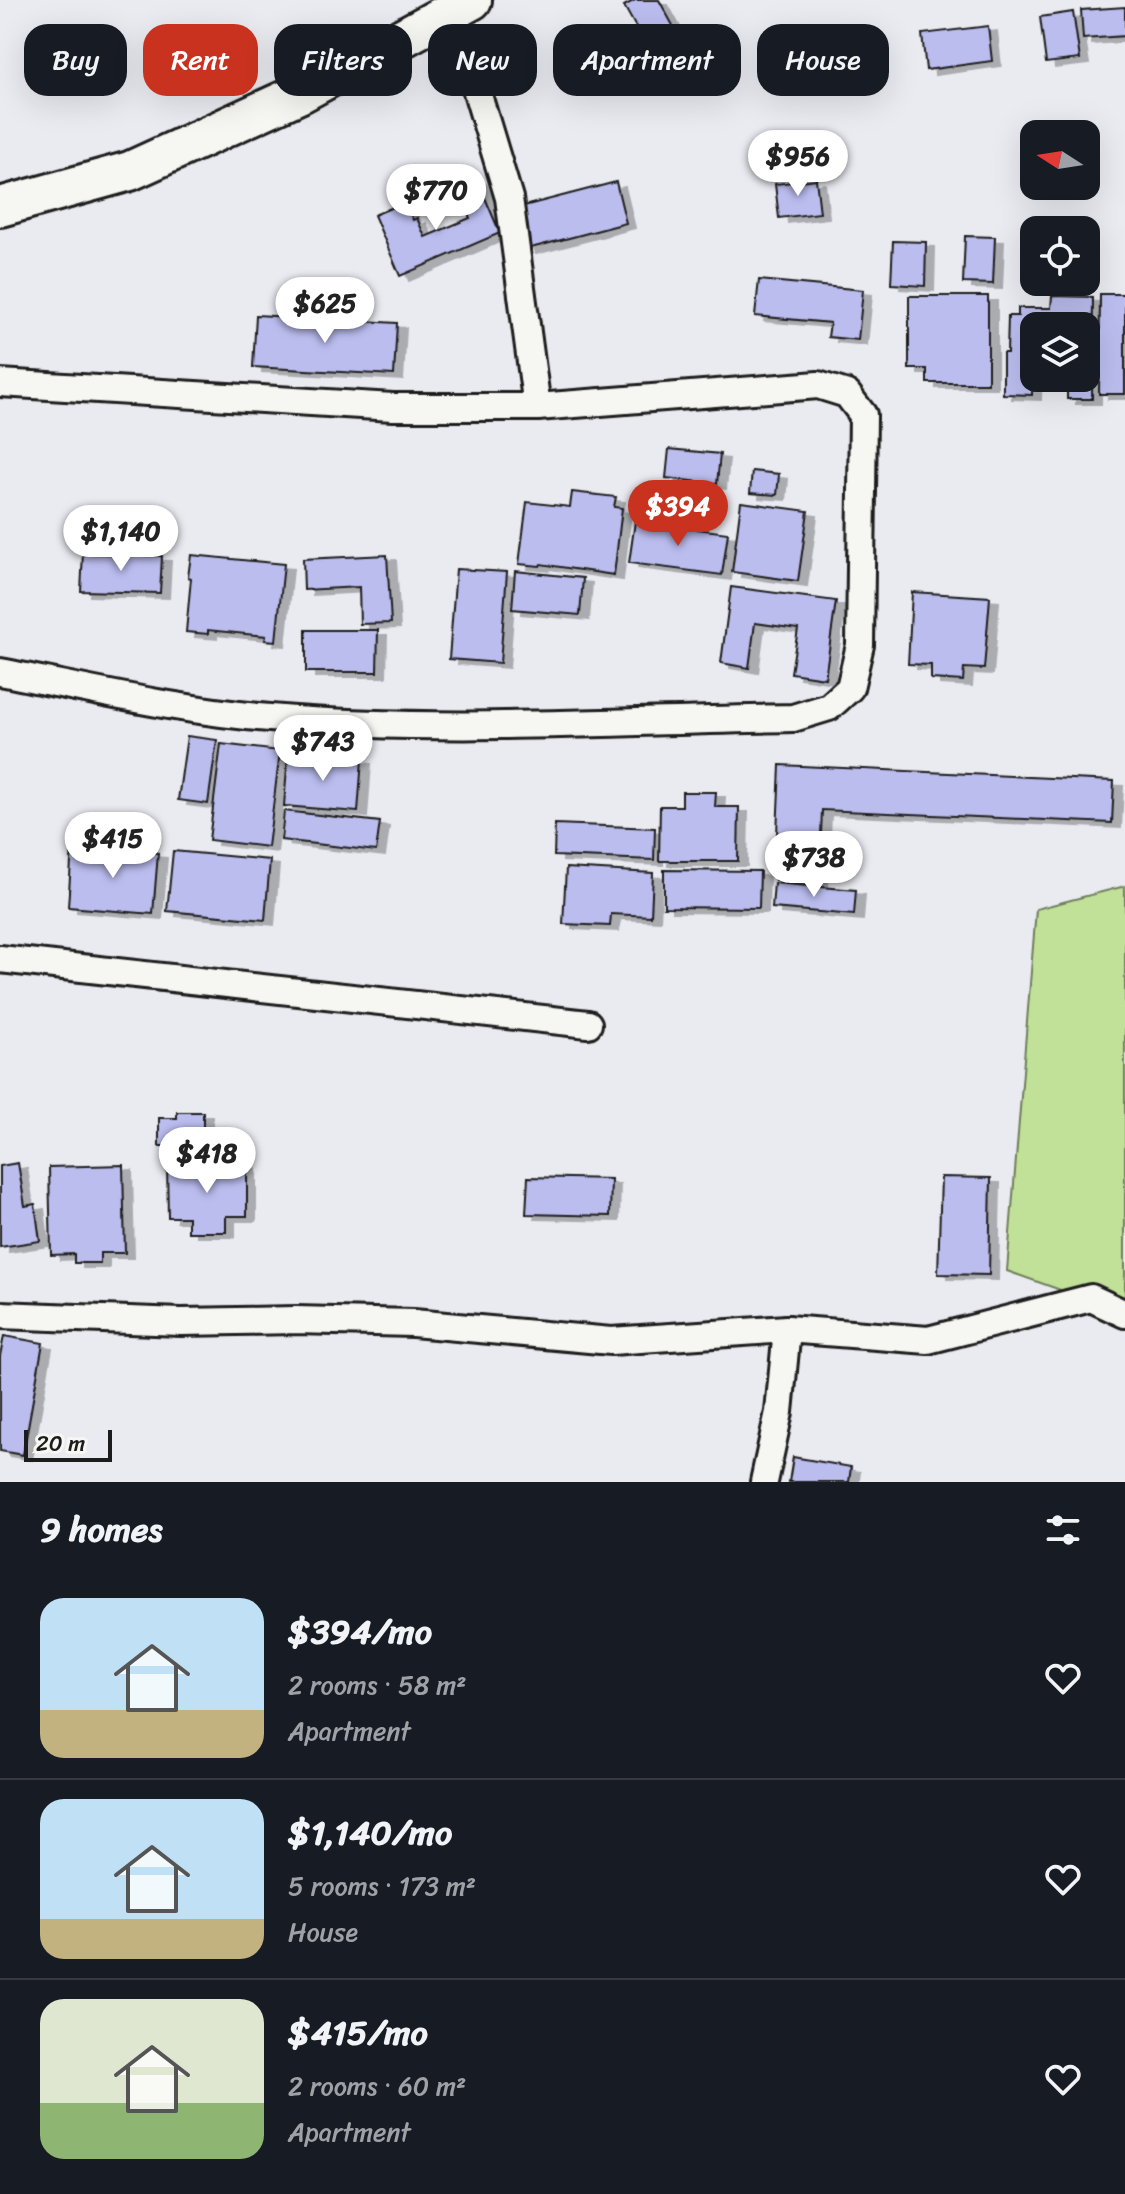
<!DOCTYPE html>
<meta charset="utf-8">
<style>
:root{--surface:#171b24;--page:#242831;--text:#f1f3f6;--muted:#9ea1a6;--line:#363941;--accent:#c8321e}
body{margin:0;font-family:Sriracha,sans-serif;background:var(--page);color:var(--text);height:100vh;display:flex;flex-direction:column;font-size:30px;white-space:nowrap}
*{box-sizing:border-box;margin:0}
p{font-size:26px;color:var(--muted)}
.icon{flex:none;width:44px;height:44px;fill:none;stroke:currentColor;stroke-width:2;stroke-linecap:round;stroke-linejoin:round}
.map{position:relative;height:1482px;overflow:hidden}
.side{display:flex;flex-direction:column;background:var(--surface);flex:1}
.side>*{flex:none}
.hud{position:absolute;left:24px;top:24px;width:1078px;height:72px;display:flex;gap:16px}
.needle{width:52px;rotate:282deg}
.tools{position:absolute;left:1020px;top:120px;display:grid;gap:16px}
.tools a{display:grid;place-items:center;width:80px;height:80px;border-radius:16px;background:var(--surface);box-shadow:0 8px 32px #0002;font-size:40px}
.scale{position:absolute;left:24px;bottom:20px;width:88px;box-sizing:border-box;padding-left:8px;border:4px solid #1c1c1c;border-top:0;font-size:22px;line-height:28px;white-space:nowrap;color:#1c1c1c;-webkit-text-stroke:6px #f6f6f2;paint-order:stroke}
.price{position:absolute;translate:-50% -68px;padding:0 18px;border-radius:28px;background:#fff;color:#222;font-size:26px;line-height:52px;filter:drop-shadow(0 2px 4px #0008)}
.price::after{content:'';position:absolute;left:50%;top:48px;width:24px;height:18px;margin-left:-12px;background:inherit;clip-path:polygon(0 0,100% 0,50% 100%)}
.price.active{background:var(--accent);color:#fff}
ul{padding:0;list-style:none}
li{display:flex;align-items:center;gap:24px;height:200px;padding:0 40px}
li+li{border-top:2px solid var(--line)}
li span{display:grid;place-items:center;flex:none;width:224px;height:160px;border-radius:24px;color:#555}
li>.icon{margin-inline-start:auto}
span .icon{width:96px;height:96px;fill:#fffc;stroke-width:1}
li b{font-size:34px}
h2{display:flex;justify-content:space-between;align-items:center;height:96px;padding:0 40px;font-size:34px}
.tag{padding:0 28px;border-radius:24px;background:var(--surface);box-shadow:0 8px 32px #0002;font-size:28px;line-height:72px}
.tag.active{background:var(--accent);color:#fff}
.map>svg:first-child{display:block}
</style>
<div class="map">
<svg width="1125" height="1482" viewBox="0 0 1125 1482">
<defs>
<filter id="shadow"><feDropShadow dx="9" dy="5" stdDeviation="0" flood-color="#0004"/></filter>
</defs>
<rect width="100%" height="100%" fill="#eaebf1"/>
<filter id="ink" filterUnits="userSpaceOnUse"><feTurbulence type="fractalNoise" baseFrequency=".0125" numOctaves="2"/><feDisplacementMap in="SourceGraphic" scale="16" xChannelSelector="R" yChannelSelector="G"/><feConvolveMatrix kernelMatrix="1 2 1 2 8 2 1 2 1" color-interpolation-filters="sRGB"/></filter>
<g filter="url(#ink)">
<!-- green -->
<polygon fill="#c1e098" stroke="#6e7e5a" stroke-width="2" points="1125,886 1125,1313 1007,1271 1036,909"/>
<!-- building -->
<g fill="#bbbdef" stroke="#1c1c1c" stroke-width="2" filter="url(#shadow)">
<polygon points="635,0 659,0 692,60 663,76 624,6"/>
<polygon points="1125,7 1125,36 1083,39 1081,10"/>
<polygon points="1073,12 1080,59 1046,63 1040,17"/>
<polygon points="988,26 992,61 926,70 922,34"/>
<polygon points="477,179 500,233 400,276 374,215 405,202 413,220 417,218 425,237 470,218 457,189"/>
<polygon points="816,179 820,213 779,218 775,184"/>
<polygon points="616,182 626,223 527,249 516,208"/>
<polygon points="965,236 995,237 993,284 963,283"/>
<polygon points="893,241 926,242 925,286 891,284"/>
<polygon points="759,280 863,290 858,340 828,337 830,323 755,316"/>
<polygon points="1100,294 1125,294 1125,394 1099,394"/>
<polygon points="909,296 988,296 988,383 927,383 927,369 909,369"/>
<polygon points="1052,296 1093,297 1092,399 1067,399 1067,385 1040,385 1040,378 1086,378 1086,326 1034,326 1032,395 1003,394 1003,353 1007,353 1008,316 1018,316 1018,308 1051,308"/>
<polygon points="256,315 397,323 394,375 253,367"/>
<polygon points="669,449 720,454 717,484 666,478"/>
<polygon points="752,471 779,474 777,495 750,493"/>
<polygon points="572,492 616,497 614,507 622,508 614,575 541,564 540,566 519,564 527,502 570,507"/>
<polygon points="741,502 808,511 798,581 732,572"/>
<polygon points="635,521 728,533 722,575 629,563"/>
<polygon points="83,553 162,556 160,593 81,591"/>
<polygon points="191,555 284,564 276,641 265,640 266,636 208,630 208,634 186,632 191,578 188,577"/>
<polygon points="387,555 391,623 360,624 359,587 304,590 303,559"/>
<polygon points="456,569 507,572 500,663 449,659"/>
<polygon points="515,571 583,578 580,615 512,609"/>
<polygon points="731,587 836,601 825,678 791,673 798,629 755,623 749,668 721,663"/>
<polygon points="912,592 990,597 984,669 964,668 963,681 931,679 931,665 908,664"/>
<polygon points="306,630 378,630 377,672 306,672"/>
<polygon points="187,736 217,740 208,804 178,800"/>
<polygon points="221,744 280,751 268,847 209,840"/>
<polygon points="288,754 362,759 358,812 284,806"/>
<polygon points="780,765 1114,781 1112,823 822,810 819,882 775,880"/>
<polygon points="682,792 716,792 715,807 739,807 738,861 659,861 660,806 682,806"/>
<polygon points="284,811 380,822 376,851 281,840"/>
<polygon points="555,824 655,828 654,860 554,856"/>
<polygon points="72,847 158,853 153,914 68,907"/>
<polygon points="173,851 270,860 265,920 167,911"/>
<polygon points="566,868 653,873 651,916 611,914 610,926 563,924"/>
<polygon points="664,870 760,871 759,908 664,907"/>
<polygon points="774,883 856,890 854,915 772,908"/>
<polygon points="177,1112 203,1112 203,1146 159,1146 159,1118 177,1118"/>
<polygon points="18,1163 25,1206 35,1204 40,1241 0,1247 0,1166"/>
<polygon points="247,1164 247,1216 226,1216 226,1232 188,1232 188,1217 168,1217 167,1165"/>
<polygon points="123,1165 125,1253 100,1253 100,1263 74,1263 74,1254 51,1255 49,1167"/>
<polygon points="528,1177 611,1179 610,1216 526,1214"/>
<polygon points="941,1177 991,1178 989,1275 938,1274"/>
<polygon points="4,1336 43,1343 23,1455 0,1451 0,1356"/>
<polygon points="793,1457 851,1467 849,1482 789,1482"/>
</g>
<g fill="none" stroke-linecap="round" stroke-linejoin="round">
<defs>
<g id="minor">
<polyline points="453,12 509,198 537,407"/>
<path d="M 0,383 L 393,407 L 537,407 L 818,385 L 847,394 L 863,415 L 860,645 L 850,688 L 829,707 L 793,718 C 619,721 443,733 270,718 C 179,711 89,689 0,672"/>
<polyline points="0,959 588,1024"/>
<polyline points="0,1315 181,1322 296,1320 413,1323 611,1341 787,1329 928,1340 1091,1298 1125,1314"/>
<polyline points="764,1482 779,1412 787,1329"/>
</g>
<polyline id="secondary" points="0,207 130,171 301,93 472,0"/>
</defs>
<!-- minor casing -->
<use href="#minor" stroke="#1c1c1c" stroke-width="32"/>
<!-- secondary casing -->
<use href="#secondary" stroke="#1c1c1c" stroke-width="44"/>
<!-- minor -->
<use href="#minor" stroke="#f6f6f2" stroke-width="26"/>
<!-- secondary -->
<use href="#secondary" stroke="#f6f6f2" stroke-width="38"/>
</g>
</g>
</svg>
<div class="tools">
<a><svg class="needle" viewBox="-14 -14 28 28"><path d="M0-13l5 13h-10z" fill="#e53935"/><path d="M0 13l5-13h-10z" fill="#9ea1a6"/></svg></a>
<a><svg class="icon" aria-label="locate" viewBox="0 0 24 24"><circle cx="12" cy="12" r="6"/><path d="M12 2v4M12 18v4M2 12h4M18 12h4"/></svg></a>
<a><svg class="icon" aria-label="layers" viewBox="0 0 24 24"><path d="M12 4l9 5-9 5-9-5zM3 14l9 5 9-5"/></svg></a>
</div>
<div class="scale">20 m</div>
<b class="price" style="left:798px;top:198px">$956</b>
<b class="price" style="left:436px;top:232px">$770</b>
<b class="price" style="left:325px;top:345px">$625</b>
<b class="price active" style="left:678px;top:548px">$394</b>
<b class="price" style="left:121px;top:573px">$1,140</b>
<b class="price" style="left:323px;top:783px">$743</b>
<b class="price" style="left:113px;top:880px">$415</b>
<b class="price" style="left:814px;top:899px">$738</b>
<b class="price" style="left:207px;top:1195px">$418</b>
<div class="hud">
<a class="tag">Buy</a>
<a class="tag active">Rent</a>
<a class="tag">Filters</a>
<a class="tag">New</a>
<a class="tag">Apartment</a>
<a class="tag">House</a>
</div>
</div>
<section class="side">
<h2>9 homes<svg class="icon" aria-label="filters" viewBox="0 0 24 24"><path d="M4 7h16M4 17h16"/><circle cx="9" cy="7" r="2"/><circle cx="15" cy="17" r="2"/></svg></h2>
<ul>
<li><span style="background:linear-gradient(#bfe0f5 70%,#c2b280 0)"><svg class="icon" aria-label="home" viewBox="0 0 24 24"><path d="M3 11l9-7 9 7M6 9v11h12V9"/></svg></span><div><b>$394/mo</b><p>2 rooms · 58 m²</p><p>Apartment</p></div><svg class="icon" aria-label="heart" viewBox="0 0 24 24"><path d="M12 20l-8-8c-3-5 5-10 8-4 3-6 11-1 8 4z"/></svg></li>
<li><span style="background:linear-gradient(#bfe0f5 75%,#c2b280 0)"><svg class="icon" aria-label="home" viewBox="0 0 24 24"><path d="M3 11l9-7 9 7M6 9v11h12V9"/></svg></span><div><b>$1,140/mo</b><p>5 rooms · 173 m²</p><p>House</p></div><svg class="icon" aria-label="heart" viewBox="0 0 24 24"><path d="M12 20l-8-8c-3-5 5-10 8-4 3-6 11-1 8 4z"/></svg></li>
<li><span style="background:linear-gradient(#dfe7d0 65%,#8fb573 0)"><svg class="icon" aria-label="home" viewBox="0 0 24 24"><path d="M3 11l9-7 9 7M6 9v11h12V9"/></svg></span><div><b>$415/mo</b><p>2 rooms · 60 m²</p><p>Apartment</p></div><svg class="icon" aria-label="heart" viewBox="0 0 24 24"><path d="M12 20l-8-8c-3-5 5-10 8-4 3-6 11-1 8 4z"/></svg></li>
</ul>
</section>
